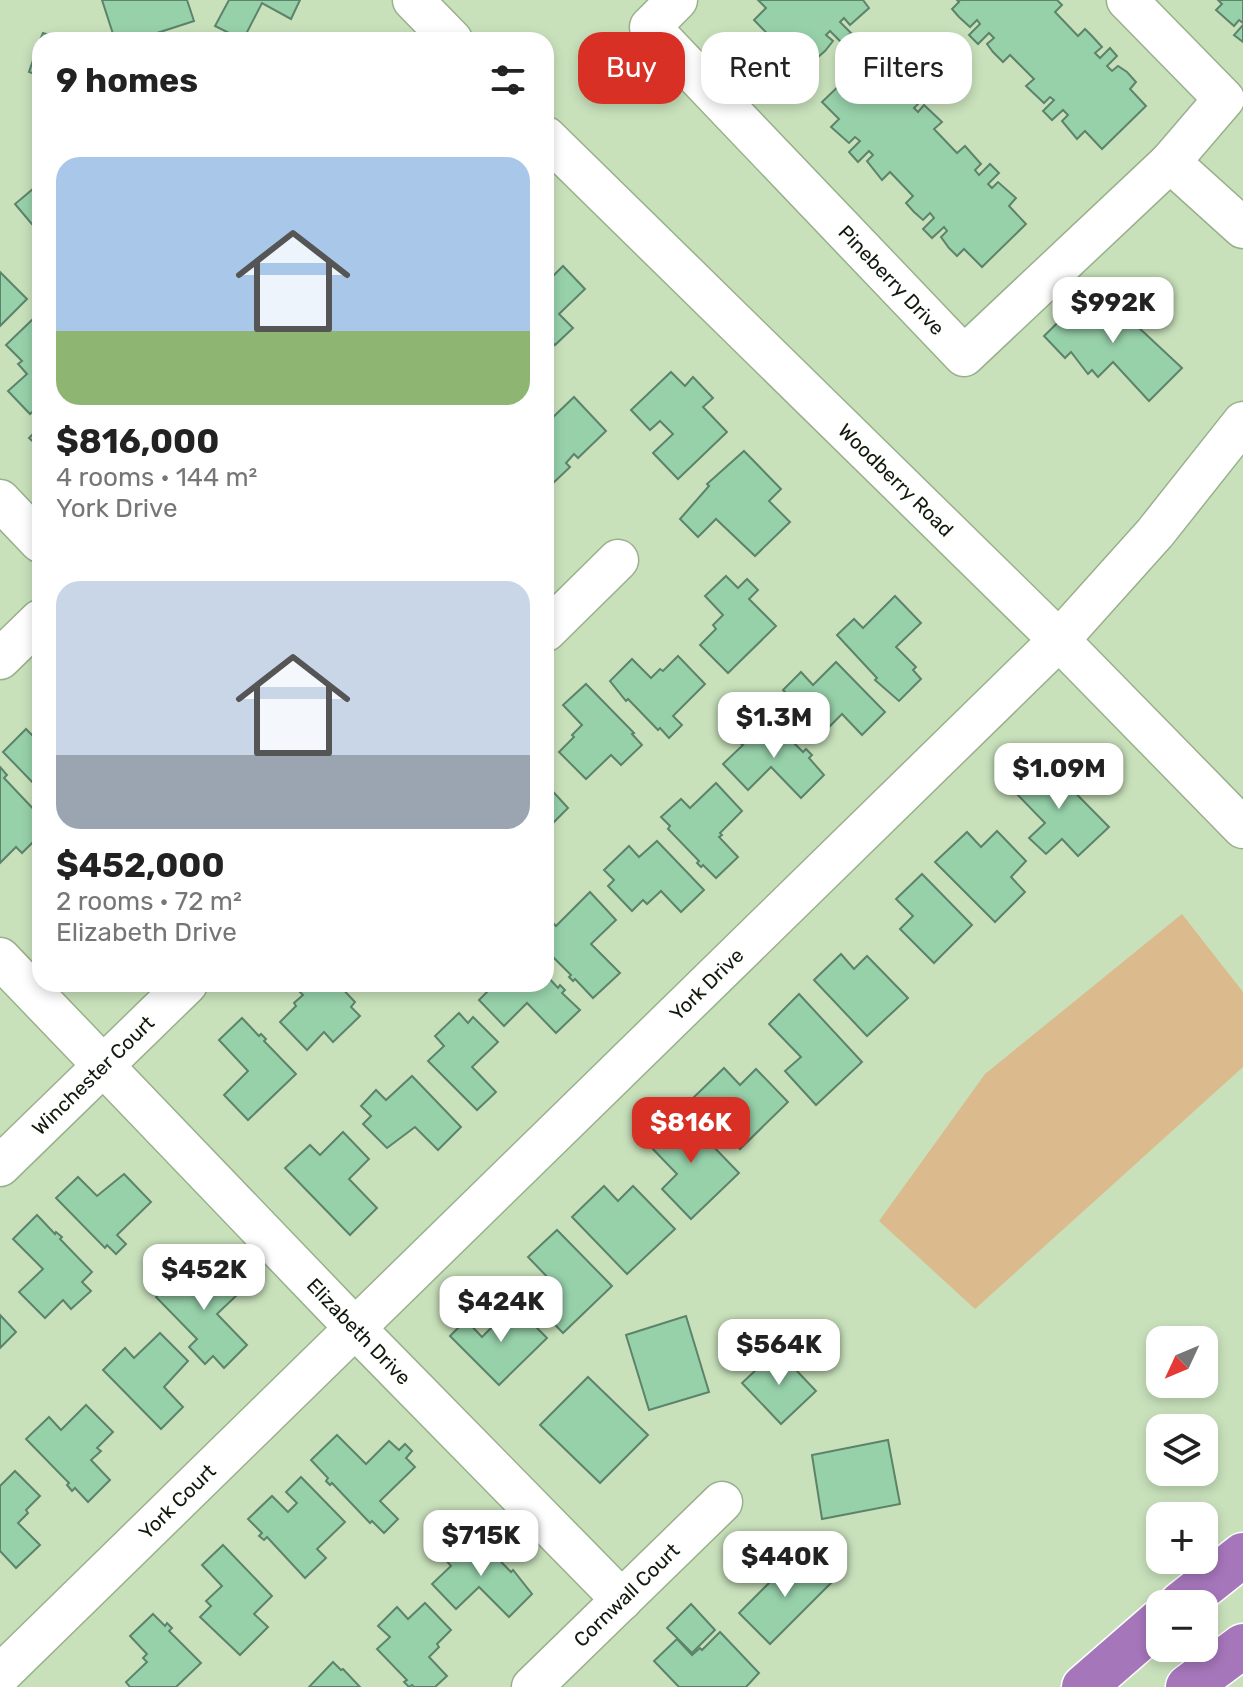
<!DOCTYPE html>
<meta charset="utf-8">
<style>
:root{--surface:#fff;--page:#f2f2f2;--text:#222;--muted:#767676;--accent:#d93025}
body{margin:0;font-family:Rubik,sans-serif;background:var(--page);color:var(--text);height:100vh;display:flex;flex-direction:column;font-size:30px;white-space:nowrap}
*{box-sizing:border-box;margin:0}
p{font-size:26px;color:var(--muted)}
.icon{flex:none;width:44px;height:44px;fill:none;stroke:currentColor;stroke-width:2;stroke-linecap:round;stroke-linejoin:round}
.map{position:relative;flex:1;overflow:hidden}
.sheet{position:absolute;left:32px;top:32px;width:522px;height:960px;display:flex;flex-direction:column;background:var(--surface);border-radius:24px;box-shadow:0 4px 12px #0003}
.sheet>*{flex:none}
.banner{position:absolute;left:578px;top:32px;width:544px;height:72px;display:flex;gap:16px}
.needle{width:52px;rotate:226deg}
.buttons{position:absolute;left:1146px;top:1326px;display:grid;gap:16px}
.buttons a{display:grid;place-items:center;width:72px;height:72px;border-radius:16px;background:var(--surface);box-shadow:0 4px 12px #0003;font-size:40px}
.price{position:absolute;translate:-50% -68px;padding:0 18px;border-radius:16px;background:#fff;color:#222;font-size:26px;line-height:52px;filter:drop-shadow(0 2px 4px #0008)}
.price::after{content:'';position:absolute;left:50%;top:48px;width:24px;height:18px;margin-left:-12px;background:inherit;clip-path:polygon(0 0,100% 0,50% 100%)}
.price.selected{background:var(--accent);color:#fff}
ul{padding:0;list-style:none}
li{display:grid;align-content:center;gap:16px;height:424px;padding:0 24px}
li span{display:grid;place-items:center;height:248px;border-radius:24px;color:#555}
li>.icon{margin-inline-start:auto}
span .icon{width:144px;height:144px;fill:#fffc;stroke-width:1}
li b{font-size:34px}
h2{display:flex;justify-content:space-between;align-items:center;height:96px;padding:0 24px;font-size:34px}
.tag{padding:0 28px;border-radius:24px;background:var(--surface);box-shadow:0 4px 12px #0003;font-size:28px;line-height:72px}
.tag.selected{background:var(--accent);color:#fff}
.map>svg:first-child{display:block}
</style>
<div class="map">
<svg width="1243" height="1687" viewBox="0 0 1243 1687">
<rect width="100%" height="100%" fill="#c8e1bb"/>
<!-- green -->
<polygon fill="#dbba8d" points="1182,914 1243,992 1243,1067 975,1309 879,1221 985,1074"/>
<!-- building -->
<g fill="#97d1aa" stroke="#5d836a" stroke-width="2">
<polygon points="102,0 187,0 194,21 157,33 158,37 150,40 115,40"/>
<polygon points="229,0 300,0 291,19 262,3 243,40 215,26"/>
<polygon points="758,0 863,0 869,8 850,25 844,18 840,22 851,33 841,42 830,31 826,35 833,41 825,51 816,59 809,52 797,64 754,20 766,8"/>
<polygon points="957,0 1057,0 1062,5 1055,12 1078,36 1085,29 1092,36 1102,47 1095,53 1100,58 1110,48 1117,56 1107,66 1112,71 1118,66 1127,72 1136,82 1130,89 1146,106 1102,149 1085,131 1077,139 1062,121 1068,115 1063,110 1052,120 1043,111 1054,100 1050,97 1044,103 1026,86 1034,79 1010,55 1003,62 993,52 987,44 994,38 989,33 978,44 969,35 980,24 977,20 970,27 959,17 952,9 959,2"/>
<polygon points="1218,0 1243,0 1243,23 1239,20 1234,26 1216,10 1222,4"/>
<polygon points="1243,25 1243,42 1234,35"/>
<polygon points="43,33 63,40 40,40"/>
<polygon points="40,40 40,76 29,72"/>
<polygon points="867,59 883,76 890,69 906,87 900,93 905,98 916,87 925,97 914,108 918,112 924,105 942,122 934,129 957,153 965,146 981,164 975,170 979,175 990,164 999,173 988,184 992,188 998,182 1016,198 1009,206 1026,224 982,267 964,249 957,256 949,248 941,237 947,231 944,227 932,238 923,229 934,218 930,213 923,220 914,212 906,203 913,196 890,172 882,180 867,161 873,155 869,151 858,162 849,152 860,141 855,137 849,143 831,127 839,119 822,102"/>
<polygon points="40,183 40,226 36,229 15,204"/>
<polygon points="563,266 585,289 559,314 573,328 555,345 546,336 546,283"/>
<polygon points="0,272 27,299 0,326"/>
<polygon points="1089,292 1101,305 1103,303 1108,308 1117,298 1140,322 1136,325 1182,368 1149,401 1113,362 1098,377 1092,370 1088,374 1071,352 1065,358 1044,336"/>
<polygon points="33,319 40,326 40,405 30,414 8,391 27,374 18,364 22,361 6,345"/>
<polygon points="671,372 685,386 693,377 713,398 703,407 727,432 678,479 653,453 673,434 660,421 650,430 631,410"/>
<polygon points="574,397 606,431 578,458 574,454 566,463 570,467 548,488 546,416 550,420"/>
<polygon points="40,427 40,448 29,438"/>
<polygon points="744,451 781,489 769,501 790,522 755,556 716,519 698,537 680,519 709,486 707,484"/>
<polygon points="726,576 738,588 747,579 758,590 749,599 776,626 728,673 700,645 716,629 713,625 723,615 705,596"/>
<polygon points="895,596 921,623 896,647 916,667 913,670 921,679 899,701 875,680 877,678 837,635 854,619 863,628"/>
<polygon points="678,656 705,684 673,716 682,725 669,738 660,728 658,730 628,699 626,701 610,681 632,659 651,678 660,669 663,671"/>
<polygon points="836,662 885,712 862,735 842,714 829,727 824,722 812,734 788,709 795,702 783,690 801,672 813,685"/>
<polygon points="586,684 634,733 632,734 642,745 621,765 611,755 586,779 559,752 574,737 572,735 582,725 563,705"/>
<polygon points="770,719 803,752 806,749 812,755 809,758 824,775 801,798 771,767 748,790 723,764 743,745 740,743 749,734 752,736"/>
<polygon points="26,729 40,743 40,790 3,752"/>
<polygon points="1042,759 1109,827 1078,856 1062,839 1046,854 1029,838 1045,823 1012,789"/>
<polygon points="0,767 7,775 4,778 40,816 40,835 22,853 16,847 0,863"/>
<polygon points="716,783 742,811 720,833 722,835 719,837 738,857 716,878 703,865 701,867 697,863 699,861 668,829 670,826 661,817 681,799 690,808"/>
<polygon points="546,784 568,808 546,830"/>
<polygon points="997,831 1026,861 1011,877 1025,892 995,922 935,862 967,832 981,847"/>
<polygon points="657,841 704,890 681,912 661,891 647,904 643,900 632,911 608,886 614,880 604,870 629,846 639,857"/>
<polygon points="922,874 972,925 934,963 900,929 913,916 896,899"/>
<polygon points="590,892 616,920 591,944 620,973 593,998 575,979 573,981 569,977 571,975 546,950 546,932 554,924 556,926"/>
<polygon points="841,954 854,969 867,956 908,998 867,1036 814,980"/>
<polygon points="546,975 558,988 560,985 565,990 562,993 580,1010 556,1033 527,1003 504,1026 479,1000 495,984 546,984"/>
<polygon points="292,984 338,984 355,1002 351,1007 360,1016 333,1042 324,1032 307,1050 280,1022 296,1006 294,1003 303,995"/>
<polygon points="799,994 862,1062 816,1105 785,1071 801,1057 769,1024"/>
<polygon points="459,1013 468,1023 473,1017 498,1042 472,1067 496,1092 477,1110 428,1061 444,1046 435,1036"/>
<polygon points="242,1018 259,1036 261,1034 266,1039 264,1041 296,1074 248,1120 224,1095 248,1071 219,1040"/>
<polygon points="724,1068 740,1085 756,1069 788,1102 740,1149 692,1099"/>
<polygon points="412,1076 461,1127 438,1150 415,1127 387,1148 363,1124 371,1116 361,1106 376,1090 386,1100"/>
<polygon points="679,1111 739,1173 691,1219 662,1189 677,1174 647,1143"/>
<polygon points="343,1132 369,1159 349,1179 377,1208 350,1235 285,1168 310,1145 320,1155"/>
<polygon points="124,1174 151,1202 117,1235 126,1244 116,1254 107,1245 105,1248 56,1198 78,1177 97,1196"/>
<polygon points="604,1186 618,1201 633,1186 675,1229 627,1274 572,1217"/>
<polygon points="37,1215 55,1234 56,1232 62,1237 60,1239 92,1272 82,1282 91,1291 71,1309 63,1300 45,1318 19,1292 43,1269 13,1239"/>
<polygon points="557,1230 612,1286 563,1333 536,1305 556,1286 528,1257"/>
<polygon points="206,1257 216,1267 214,1269 238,1294 217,1314 247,1345 224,1368 213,1356 205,1364 189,1347 197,1339 156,1297 179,1274 188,1275"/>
<polygon points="514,1305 547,1338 499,1385 450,1336 466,1320 482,1337"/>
<polygon points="0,1315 16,1332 0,1348"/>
<polygon points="686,1316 709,1392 649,1410 626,1335"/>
<polygon points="160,1333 188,1361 164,1387 183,1407 161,1429 103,1370 125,1348 134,1358"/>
<polygon points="777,1350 816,1391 781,1424 742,1383"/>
<polygon points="588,1377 648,1435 600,1483 540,1425"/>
<polygon points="86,1405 113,1432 97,1448 101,1451 91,1460 110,1480 88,1502 75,1488 72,1491 67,1485 69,1483 26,1439 49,1417 61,1430"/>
<polygon points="337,1435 366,1464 389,1441 399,1450 405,1444 412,1451 406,1458 415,1467 380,1501 398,1519 384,1533 372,1521 370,1523 332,1483 330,1485 326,1481 328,1478 311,1460"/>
<polygon points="888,1440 900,1504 822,1519 812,1455"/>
<polygon points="15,1471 40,1496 26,1510 28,1513 18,1523 40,1545 16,1568 0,1551 0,1486"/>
<polygon points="301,1477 345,1522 317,1549 326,1558 305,1578 267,1537 264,1540 259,1536 262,1533 248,1519 272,1496 288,1512 297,1503 286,1492"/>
<polygon points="464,1538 471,1546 479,1539 511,1572 513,1570 532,1594 509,1617 479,1587 456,1609 432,1584 451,1566 444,1558"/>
<polygon points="223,1545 272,1596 254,1614 268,1627 240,1655 200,1617 211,1606 206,1601 222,1586 202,1565"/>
<polygon points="804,1556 831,1583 770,1644 739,1613 780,1572 783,1576"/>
<polygon points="425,1603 451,1630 437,1644 439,1647 429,1657 447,1676 435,1687 414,1687 412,1685 409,1687 404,1682 407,1680 377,1649 390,1637 378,1626 397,1607 408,1619"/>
<polygon points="691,1604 715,1630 692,1653 667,1628"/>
<polygon points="153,1614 165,1626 167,1623 172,1628 169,1631 201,1663 176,1687 130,1687 126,1682 147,1662 143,1658 147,1654 130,1636"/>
<polygon points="720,1632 759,1673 746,1687 679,1687 654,1661 677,1639 692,1655 700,1648 702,1650"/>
<polygon points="333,1662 341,1670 343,1669 360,1687 309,1687"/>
</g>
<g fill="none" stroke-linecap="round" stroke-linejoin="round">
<defs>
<g id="minor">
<polyline points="413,0 452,40"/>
<path id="s1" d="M 677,0 L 650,27 L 964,356 L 1170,162 L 1224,99 L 1127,0"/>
<path id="s2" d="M 546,137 L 1059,640 L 1243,828"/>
<polyline points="1170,162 1243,228"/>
<polyline points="0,500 40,542"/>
<polyline points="546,631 618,560"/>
<polyline points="0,659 40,620"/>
<path id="s3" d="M 0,958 L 356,1329 L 622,1600"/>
<path id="s4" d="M 0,1166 L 187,984"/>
<path id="s5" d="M 0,1675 L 1059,640 L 1155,533 L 1243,422"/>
<path id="s6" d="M 532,1687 L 722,1502"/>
</g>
<g id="highway">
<polyline points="1181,1604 1243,1555"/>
<polyline points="1084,1687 1160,1621"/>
<polyline points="1188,1687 1243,1646"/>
</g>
</defs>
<!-- minor casing -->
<use href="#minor" stroke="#98b08c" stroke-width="43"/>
<!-- highway casing -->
<use href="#highway" stroke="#fff" stroke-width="47"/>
<!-- minor -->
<use href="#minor" stroke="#fff" stroke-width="40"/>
<!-- highway -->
<use href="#highway" stroke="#a676bb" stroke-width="44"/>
</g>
<g text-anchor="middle" stroke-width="8" stroke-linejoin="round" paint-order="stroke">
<!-- street labels -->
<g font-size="20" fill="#111a0d" stroke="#f1feea">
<text dy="7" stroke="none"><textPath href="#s1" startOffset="388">Pineberry Drive</textPath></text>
<text dy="7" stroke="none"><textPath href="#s2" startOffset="490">Woodberry Road</textPath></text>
<text dy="7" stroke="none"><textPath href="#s5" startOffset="988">York Drive</textPath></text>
<text dy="7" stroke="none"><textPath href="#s4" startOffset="130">Winchester Court</textPath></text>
<text dy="7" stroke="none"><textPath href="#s3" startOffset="518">Elizabeth Drive</textPath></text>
<text dy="7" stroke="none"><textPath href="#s5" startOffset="248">York Court</textPath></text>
<text dy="7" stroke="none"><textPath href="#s6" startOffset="132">Cornwall Court</textPath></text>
</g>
</g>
</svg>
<div class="buttons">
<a><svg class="needle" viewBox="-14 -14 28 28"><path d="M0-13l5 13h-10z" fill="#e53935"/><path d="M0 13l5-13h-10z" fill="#767676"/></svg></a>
<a><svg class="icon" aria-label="layers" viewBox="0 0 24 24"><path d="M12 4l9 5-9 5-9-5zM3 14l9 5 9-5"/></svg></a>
<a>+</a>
<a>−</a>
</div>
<b class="price" style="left:1113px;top:345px">$992K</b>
<b class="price" style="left:774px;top:760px">$1.3M</b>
<b class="price" style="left:1059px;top:811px">$1.09M</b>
<b class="price selected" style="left:691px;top:1165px">$816K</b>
<b class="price" style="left:204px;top:1312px">$452K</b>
<b class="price" style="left:501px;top:1344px">$424K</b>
<b class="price" style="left:779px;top:1387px">$564K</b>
<b class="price" style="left:481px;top:1578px">$715K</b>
<b class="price" style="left:785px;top:1599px">$440K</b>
<div class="banner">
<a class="tag selected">Buy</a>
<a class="tag">Rent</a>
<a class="tag">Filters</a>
</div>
<section class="sheet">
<h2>9 homes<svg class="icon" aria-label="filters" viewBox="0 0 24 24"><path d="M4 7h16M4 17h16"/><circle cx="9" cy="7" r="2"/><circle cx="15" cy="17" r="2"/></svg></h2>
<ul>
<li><span style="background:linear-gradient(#a9c7e8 70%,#8fb573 0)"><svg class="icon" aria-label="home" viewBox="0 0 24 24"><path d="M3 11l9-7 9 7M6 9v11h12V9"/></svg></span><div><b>$816,000</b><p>4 rooms · 144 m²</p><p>York Drive</p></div></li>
<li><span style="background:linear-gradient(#c9d6e8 70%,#9aa5b1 0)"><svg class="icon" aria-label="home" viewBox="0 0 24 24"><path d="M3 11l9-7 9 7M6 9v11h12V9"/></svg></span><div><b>$452,000</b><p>2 rooms · 72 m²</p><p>Elizabeth Drive</p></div></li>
</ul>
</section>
</div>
